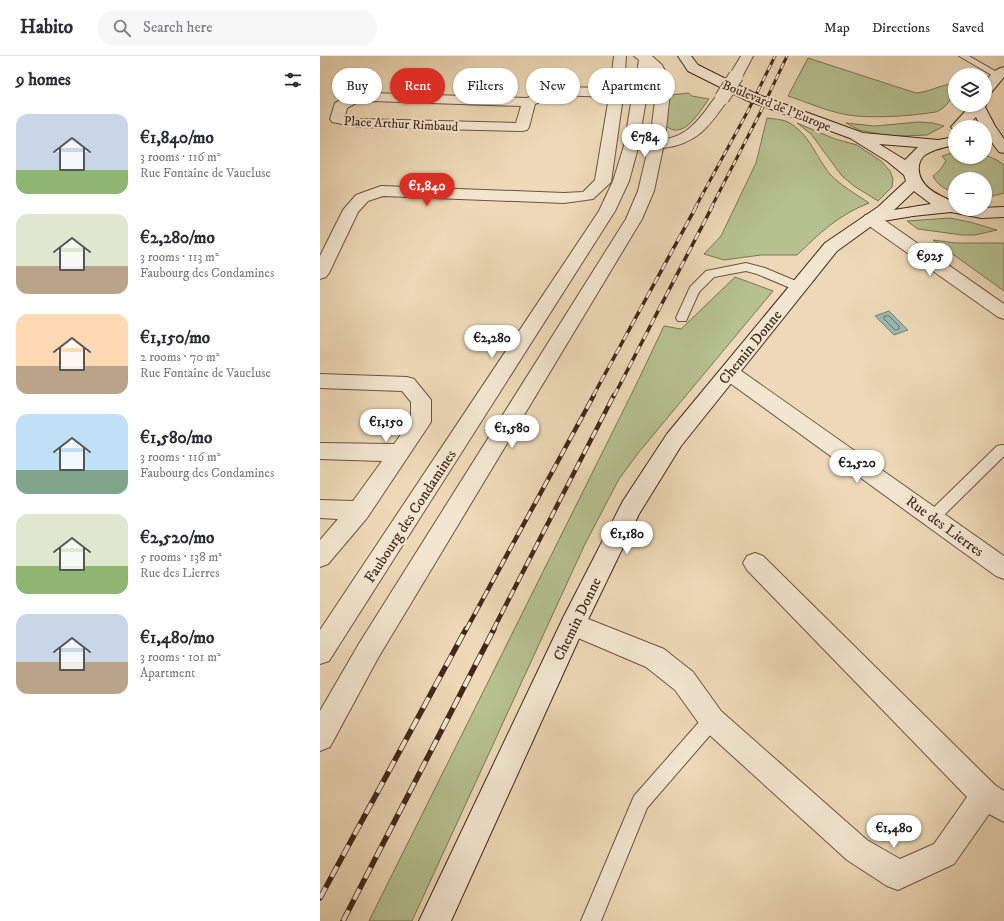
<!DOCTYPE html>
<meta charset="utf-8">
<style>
:root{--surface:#fff;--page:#f7f7f7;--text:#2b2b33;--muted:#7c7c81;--line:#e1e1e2;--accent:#d93025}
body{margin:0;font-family:"IM FELL DW Pica",serif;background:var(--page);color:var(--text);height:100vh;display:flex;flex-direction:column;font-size:15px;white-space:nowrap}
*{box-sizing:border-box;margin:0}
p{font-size:13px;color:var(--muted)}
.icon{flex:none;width:22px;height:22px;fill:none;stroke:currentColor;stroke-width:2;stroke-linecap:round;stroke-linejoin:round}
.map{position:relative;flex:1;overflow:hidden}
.panel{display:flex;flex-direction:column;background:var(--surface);width:320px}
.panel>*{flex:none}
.hud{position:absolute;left:12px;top:12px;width:380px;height:36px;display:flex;gap:8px}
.fabs{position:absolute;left:628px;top:12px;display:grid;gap:8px}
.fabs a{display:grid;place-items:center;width:44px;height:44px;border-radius:50%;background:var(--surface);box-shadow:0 1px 3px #0004;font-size:20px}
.price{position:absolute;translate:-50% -34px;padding:0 9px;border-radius:14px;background:#fff;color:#222;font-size:13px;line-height:26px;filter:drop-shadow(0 1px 2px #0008)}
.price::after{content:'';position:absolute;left:50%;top:24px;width:12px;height:9px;margin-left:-6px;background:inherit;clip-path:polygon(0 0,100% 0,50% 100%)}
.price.current{background:var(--accent);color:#fff}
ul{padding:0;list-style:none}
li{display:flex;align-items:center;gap:12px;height:100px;padding:0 16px}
li span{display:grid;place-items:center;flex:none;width:112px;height:80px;border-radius:12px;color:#555}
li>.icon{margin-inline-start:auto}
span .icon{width:48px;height:48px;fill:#fffc;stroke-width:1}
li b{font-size:17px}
h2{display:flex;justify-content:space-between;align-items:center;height:48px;padding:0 16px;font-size:17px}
.chip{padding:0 14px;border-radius:18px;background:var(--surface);box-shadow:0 1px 3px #0004;font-size:14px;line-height:36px}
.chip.current{background:var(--accent);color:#fff}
header{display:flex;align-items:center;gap:24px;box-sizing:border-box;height:56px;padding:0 20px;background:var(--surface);border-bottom:1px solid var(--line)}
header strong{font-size:19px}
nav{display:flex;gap:22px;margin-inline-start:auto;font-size:14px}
.search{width:280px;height:36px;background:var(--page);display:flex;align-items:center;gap:10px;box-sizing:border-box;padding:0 14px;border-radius:22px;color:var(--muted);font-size:15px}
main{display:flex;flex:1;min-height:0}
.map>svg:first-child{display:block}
</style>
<header>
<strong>Habito</strong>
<div class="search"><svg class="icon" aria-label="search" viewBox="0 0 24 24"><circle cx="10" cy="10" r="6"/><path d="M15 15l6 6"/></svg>Search here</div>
<nav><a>Map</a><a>Directions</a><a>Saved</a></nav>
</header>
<main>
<section class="panel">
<h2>9 homes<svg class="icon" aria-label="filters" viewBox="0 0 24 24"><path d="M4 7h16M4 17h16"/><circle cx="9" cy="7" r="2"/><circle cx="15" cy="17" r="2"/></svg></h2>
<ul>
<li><span style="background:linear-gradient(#c9d6e8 70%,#8fb573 0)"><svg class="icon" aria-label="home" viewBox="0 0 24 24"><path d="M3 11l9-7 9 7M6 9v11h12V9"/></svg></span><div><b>€1,840/mo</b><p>3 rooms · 116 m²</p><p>Rue Fontaine de Vaucluse</p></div></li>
<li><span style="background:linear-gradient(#dfe7d0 65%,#b9a48a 0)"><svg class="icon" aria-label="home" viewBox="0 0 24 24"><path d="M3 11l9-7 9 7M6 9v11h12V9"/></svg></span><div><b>€2,280/mo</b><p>3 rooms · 113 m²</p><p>Faubourg des Condamines</p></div></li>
<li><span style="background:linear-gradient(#ffd9b3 65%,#b9a48a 0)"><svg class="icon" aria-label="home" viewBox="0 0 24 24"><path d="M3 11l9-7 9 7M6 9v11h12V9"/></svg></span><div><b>€1,150/mo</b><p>2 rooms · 70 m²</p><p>Rue Fontaine de Vaucluse</p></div></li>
<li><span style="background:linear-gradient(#bfe0f5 70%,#7fa58c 0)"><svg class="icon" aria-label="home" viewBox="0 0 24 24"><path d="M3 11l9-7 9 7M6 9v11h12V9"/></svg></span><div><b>€1,580/mo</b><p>3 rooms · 116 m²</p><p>Faubourg des Condamines</p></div></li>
<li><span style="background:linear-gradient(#dfe7d0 65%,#8fb573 0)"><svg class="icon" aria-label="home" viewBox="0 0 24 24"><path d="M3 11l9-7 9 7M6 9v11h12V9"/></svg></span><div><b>€2,520/mo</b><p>5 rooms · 138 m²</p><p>Rue des Lierres</p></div></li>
<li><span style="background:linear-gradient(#c9d6e8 60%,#b9a48a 0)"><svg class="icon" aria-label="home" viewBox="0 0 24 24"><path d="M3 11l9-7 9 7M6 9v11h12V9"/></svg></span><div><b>€1,480/mo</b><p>3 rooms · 101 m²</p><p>Apartment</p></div></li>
</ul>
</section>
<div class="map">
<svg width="684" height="865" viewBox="0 0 684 865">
<rect width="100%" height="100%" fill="#edd9b7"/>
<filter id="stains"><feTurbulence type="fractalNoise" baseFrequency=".005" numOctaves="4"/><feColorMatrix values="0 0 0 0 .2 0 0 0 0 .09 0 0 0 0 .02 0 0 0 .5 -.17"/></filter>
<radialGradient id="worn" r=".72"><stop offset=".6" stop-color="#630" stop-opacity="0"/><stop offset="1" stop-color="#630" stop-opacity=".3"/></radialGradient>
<!-- green -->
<g fill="#b6c090" stroke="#7c7456">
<path d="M 488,2 L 596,37 C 610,36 621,28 635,28 C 635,39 627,52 616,56 C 590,60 562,62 536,60 C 512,58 490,47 468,40 Z"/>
<path d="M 369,37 L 372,40 L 389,43 C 381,53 369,76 354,74 C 351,74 348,71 345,70 L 350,39 Z"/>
<path d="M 447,62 C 453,63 462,63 468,66 C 490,78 495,100 510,118 C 521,130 536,138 549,147 C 518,159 500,177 477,199 L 441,199 L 404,204 L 384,198 L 401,180 L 436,107 Z"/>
<polygon points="599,66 613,67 624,70 607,79 581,80 565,79 539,74 526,67 555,70"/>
<polygon points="477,67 515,83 537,89 561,105 570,115 573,123 572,131 558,145 534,130 522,120 491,78"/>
<path d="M 635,96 L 635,101 L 665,101 L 665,99 L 677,104 L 684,109 L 684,137 L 665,142 L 665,123 L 635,123 L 635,137 C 625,133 617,129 613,120 L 620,114 L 626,105 L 622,100 Z"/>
<polygon points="630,162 650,166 677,174 655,179 642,179 598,173 587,165"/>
<polygon points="613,184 636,187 684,187 684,235"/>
<polygon points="415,221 453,235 319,396 299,423 265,488 92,865 49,865 315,331 344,270 361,273"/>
</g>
<!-- water -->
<polygon fill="#9ab9b4" stroke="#777f77" points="569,255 588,274 574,279 555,260"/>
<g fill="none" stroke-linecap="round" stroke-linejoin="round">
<!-- shore -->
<polygon stroke="#6e7068" stroke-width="1" points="565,260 569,260 579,270 579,273 575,274 564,263"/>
<defs>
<g id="lane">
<polygon points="639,0 649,0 682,19 678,22 675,21"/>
<polygon points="426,207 445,212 483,228 485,231 483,234 475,234 437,218 426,215 394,221 379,236 366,265 358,265 356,262 370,231 386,215"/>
<polygon points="682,389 684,389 684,400 618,465 613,467 608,465 606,461 608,457 677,390"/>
<polygon points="392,655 398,658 401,664 398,670 327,752 281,865 261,865 314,740 386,658"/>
</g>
<g id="street">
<path d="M 294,0 L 306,0 L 304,33 L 314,33 L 319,4 L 314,0 L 332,0 L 342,9 L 351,26 L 345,83 C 370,80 383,58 397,39 L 402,38 L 407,39 L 409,42 C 390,69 378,88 343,92 L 334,135 L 322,163 L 58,602 L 10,691 L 0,695 L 0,655 L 40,586 L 306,163 L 318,135 L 328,93 L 318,92 L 309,125 L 295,155 L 9,605 L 0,608 L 0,574 L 279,155 L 293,125 L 304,90 L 312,41 L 303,41 L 291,126 L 273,143 L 244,147 L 63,140 L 48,145 L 38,156 L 9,217 L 6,221 L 0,223 L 0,200 L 23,154 L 36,139 L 61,130 L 244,137 L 263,136 L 275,124 L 289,41 L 238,39 L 215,48 L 209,71 L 207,74 L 202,75 L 38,71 L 12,66 L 10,63 L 15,47 L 30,39 L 53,37 L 207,42 L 236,31 L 290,32 ZM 331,12 L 337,26 L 336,39 L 327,35 ZM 326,44 L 335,45 L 330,84 L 319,85 ZM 53,45 L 201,50 L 196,67 L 38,63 L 25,60 L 27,52 L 38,46 Z"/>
<polygon points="421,0 433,0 421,23 411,23 409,20"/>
<polygon points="551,158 557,159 684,248 684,263 678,261 545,167 543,163 545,159"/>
<polygon points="410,310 417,312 684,500 684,523 676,520 403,322 400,317 403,312"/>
<polygon points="0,318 87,321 94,323 111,344 111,366 47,462 8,508 0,511 0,484 18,463 0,462 0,444 33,445 62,405 0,403 0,387 74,388 91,365 91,346 82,335 0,332"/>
<polygon points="435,497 443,500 675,729 684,735 684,766 669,758 634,808 578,834 567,830 527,804 383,673 355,634 326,611 244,576 241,568 244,560 253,557 344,593 373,616 401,655 547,784 580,803 614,788 647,741 427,514 423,507 427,500"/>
</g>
<g id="secondary">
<path d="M 358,0 L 371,0 L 378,9 L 436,38 L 543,77 L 618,84 L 635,81 L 635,89 C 625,91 614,93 605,99 C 602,101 600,105 599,109 C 596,130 619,140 635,146 L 635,153 L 684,151 L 684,161 L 661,162 L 631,156 L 593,160 L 557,166 L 517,195 L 361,390 L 319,458 L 262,576 L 131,865 L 99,865 L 244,560 L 303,445 L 347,378 L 505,187 L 558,151 L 586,125 L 584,119 L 567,105 L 530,82 L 426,44 L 368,15 ZM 559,88 L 598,91 L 585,104 ZM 594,135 L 611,148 L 574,154 Z"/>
<path d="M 684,11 L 684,21 L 670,38 L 665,39 C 665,25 669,15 684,11 Z"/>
<polygon points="665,48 666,49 665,51 675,70 684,83 684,97 679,96 665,77 665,71 661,71 656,61 646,71 635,71 635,75 631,71 651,49 665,49"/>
</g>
</defs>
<!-- lane casing -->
<use href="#lane" stroke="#6d5442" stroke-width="2"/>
<!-- street casing -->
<use href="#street" stroke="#6d5442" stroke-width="2"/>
<!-- secondary casing -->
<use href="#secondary" stroke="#42271b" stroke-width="2"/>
<!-- lane -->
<use href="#lane" fill="#f3e6d0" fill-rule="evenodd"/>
<!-- street -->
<use href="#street" fill="#f3e6d0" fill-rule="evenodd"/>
<!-- secondary -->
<use href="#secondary" fill="#f3e6d0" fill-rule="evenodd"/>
<defs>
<g id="rail-far3">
<polyline points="375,152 429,53 455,0"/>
<polyline points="391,152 440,57 467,0"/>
</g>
<g id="rail-far2">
<polyline points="273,340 376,151"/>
<polyline points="294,340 392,151"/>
</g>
<g id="rail-far1">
<polyline points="146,574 274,339"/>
<polyline points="173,574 294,339"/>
</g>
<g id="rail">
<polyline points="0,842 146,573"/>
<polyline points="23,865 174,573"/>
</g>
</defs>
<!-- rail-far3 casing -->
<use href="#rail-far3" stroke="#42271b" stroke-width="3"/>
<!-- rail-far2 casing -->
<use href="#rail-far2" stroke="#42271b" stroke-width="3.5"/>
<!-- rail-far1 casing -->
<use href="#rail-far1" stroke="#42271b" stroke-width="4.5"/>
<!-- rail casing -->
<use href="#rail" stroke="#42271b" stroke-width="5.5"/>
<!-- rail-far3 -->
<use href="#rail-far3" stroke="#f3e6d0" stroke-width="2" stroke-dasharray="6" stroke-linecap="butt"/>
<!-- rail-far2 -->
<use href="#rail-far2" stroke="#f3e6d0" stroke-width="2.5" stroke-dasharray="8" stroke-linecap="butt"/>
<!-- rail-far1 -->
<use href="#rail-far1" stroke="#f3e6d0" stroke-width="3" stroke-dasharray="9" stroke-linecap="butt"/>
<!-- rail -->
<use href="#rail" stroke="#f3e6d0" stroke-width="4" stroke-dasharray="12" stroke-linecap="butt"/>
<defs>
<polyline id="street-bridge" points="402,42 416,20"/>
</defs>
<!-- street-bridge casing -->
<use href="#street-bridge" stroke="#6d5442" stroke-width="16" stroke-linecap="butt"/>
<!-- street-bridge -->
<use href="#street-bridge" stroke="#f3e6d0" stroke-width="14"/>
</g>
<g text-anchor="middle" stroke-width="4" stroke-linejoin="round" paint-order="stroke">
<!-- far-street labels -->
<g font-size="13" fill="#42271b" stroke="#f3e6d0">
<text transform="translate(457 49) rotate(22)" y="5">Boulevard de l'Europe</text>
<text transform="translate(81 67) rotate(3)" y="5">Place Arthur Rimbaud</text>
</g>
<!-- street labels -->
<g font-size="15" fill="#42271b" stroke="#f3e6d0">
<text transform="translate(430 291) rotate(-51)" y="5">Chemin Donne</text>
<text transform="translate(90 460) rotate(-57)" y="5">Faubourg des Condamines</text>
<text transform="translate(625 470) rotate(36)" y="5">Rue des Lierres</text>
<text transform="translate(257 563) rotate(-64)" y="5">Chemin Donne</text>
</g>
</g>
<rect width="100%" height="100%" filter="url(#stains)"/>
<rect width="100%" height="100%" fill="url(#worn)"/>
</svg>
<div class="fabs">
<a><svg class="icon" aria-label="layers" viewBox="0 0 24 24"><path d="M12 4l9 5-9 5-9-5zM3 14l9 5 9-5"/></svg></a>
<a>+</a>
<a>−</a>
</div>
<b class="price" style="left:325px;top:102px">€784</b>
<b class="price current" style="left:107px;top:151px">€1,840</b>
<b class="price" style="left:610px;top:221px">€925</b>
<b class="price" style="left:172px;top:303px">€2,280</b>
<b class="price" style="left:66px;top:387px">€1,150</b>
<b class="price" style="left:192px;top:393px">€1,580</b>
<b class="price" style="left:537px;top:428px">€2,520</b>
<b class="price" style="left:307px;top:499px">€1,180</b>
<b class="price" style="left:574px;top:793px">€1,480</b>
<div class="hud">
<a class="chip">Buy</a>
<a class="chip current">Rent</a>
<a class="chip">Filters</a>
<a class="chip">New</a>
<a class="chip">Apartment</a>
</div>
</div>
</main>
